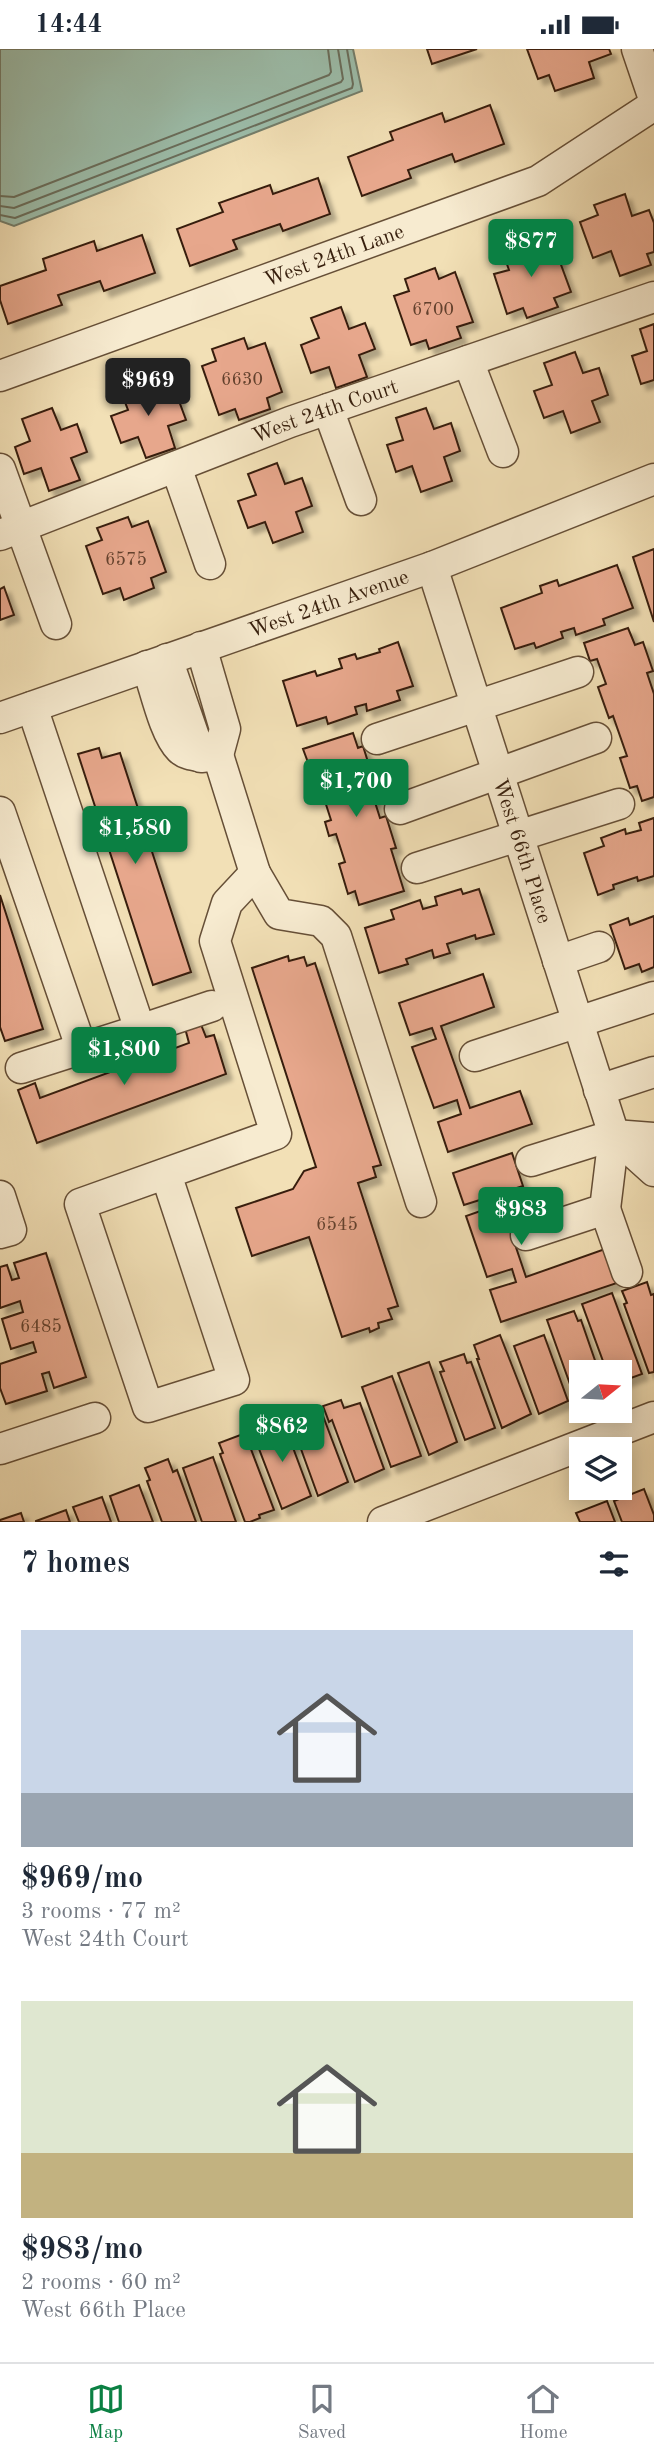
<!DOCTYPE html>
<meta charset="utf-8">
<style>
:root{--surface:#fff;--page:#f2f2f3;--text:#1f2937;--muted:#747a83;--line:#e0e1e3;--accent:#0b8043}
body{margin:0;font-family:"Old Standard TT",serif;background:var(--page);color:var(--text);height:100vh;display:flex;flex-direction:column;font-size:26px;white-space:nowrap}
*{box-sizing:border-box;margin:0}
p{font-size:23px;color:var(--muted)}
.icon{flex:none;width:38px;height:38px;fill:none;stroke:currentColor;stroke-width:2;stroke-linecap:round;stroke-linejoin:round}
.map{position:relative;height:1473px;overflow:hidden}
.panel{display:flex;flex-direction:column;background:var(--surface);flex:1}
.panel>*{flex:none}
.needle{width:46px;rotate:72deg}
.tools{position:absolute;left:569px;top:1311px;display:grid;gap:14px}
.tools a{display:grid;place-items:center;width:63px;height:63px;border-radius:0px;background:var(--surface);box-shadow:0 4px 18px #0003;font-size:35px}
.price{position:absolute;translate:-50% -60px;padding:0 16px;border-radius:7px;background:var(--accent);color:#fff;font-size:23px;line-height:46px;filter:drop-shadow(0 2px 4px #0008)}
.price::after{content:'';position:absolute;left:50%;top:42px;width:21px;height:16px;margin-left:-10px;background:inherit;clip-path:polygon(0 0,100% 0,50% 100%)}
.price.on{background:#222;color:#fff}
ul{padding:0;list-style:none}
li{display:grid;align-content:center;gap:14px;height:371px;padding:0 21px}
li span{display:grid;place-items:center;height:217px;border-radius:0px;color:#555}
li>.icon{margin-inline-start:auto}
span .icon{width:126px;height:126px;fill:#fffc;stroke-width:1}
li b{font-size:30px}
h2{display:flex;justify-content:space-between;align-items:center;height:84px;padding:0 21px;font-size:30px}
.status{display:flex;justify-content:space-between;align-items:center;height:49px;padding:0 35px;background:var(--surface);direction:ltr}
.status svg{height:19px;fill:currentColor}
.tab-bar{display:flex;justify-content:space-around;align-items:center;height:98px;border-top:2px solid var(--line);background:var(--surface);font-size:19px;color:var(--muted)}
.tab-bar a{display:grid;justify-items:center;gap:4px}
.tab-bar .on{color:var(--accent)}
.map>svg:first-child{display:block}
</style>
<div class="status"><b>14:44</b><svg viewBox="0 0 49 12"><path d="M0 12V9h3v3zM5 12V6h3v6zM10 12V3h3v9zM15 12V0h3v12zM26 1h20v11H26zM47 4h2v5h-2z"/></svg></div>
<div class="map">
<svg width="654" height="1473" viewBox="0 0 654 1473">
<defs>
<filter id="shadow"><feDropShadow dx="6" dy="6" stdDeviation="2" flood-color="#0004"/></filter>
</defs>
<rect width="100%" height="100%" fill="#f2e0b6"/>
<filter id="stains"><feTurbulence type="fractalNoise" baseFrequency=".00286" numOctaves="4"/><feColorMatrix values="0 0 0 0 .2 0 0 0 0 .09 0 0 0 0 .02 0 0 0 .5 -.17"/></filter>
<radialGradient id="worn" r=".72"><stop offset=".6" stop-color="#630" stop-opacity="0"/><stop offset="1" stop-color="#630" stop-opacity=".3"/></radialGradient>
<!-- water -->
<polygon fill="#9cbdaa" stroke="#747e6b" stroke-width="2" points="0,0 353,0 362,42 14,177 0,172"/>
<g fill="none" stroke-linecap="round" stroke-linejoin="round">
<!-- shore -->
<g stroke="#6a6e5c" stroke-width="2">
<polyline points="0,147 14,148 329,26 331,23 328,0"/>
<polyline points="0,157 14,159 341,33 343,30 338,0"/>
<polyline points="0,166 15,169 352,39 353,35 347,0"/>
</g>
</g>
<!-- building -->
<g fill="#e7a78c" stroke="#371f0d" stroke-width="2" filter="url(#shadow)">
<polygon points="427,0 477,0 432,15"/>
<polygon points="527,0 609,0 611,5 589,13 594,29 555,42 549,26 538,30"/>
<polygon points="490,56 504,95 455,113 452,105 408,121 411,129 362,147 348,108 393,91 390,83 442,64 445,73"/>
<polygon points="318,129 330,165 283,182 280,175 233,191 237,200 190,217 177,180 223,163 219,154 270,136 273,145"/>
<polygon points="625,145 632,167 649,161 654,174 654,203 647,205 651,216 620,227 611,202 593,209 580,173 598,166 594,156"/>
<polygon points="142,186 155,224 104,242 100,232 58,246 62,256 8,275 0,251 0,237 46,221 43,210 94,192 97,202"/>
<polygon points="532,187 540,210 557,205 571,243 554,249 558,258 527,269 523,259 507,265 494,225 509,221 501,198"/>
<polygon points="435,219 439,230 455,223 473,273 457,278 461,289 429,300 426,291 411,296 394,247 409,242 405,230"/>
<polygon points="341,258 349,280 365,274 375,300 359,306 367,328 336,339 329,318 311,324 301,296 319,289 311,269"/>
<polygon points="654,275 654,331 641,335 632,307 647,302 640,280"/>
<polygon points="244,289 248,300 265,294 282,343 267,349 270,360 239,371 235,360 219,366 202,317 216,312 212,300"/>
<polygon points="575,303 583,324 599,319 608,346 592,352 600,373 571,384 563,362 544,369 534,342 552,336 544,314"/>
<polygon points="150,329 158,351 176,344 186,371 168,377 175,399 146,409 138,388 121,394 111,367 128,361 120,340"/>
<polygon points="52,359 61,381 77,375 87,403 71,409 80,431 49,442 41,419 24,425 15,398 30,392 22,370"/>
<polygon points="426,359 434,380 451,374 460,402 444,408 452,432 421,443 412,417 396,423 387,396 403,391 396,369"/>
<polygon points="277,414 285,435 302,429 312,457 296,463 303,483 273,494 265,473 248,479 238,452 256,446 248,425"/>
<polygon points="128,468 132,478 148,472 166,523 151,529 154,539 124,551 120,539 103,545 86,497 102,491 97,479"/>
<polygon points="654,500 654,573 633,508"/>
<polygon points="617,516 633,559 603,570 605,576 576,586 574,579 561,583 563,589 536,599 534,594 515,600 501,559 542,544 540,537 557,531 559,537"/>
<polygon points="4,538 14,566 0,571 0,540"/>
<polygon points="628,579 635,596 643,593 653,622 647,624 654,645 654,748 642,752 637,737 630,739 620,709 627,707 613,667 609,669 598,638 606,635 597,610 590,612 584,594"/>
<polygon points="398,593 413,637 397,642 400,651 367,662 366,655 355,658 357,665 328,675 326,668 297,677 283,632 315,622 317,627 342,619 339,610 355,605 357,610 380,603 379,600"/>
<polygon points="353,684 358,699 363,697 373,729 368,731 380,769 386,767 396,799 391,800 404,842 359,856 355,842 348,845 339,815 345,813 336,785 329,787 325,773 331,771 313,715 309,716 303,700"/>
<polygon points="99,699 102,709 120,704 191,923 153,936 78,705"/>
<polygon points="654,769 654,827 638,832 637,828 613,836 614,840 598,846 584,804 604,797 601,789 625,780 626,785 641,781 639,774"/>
<polygon points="461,840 463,845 479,840 494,885 476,890 475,886 447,895 450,904 434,909 432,901 406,910 408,915 379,924 365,879 394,870 391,861 420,851 423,860 437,856 435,848"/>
<polygon points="0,846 43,980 5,992 0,978"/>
<polygon points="654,867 654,918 642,923 639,915 625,920 610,876 628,869 630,876"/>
<polygon points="288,907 289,912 304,908 307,917 315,914 381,1116 373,1118 376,1128 358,1134 398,1257 388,1260 392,1270 378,1274 379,1279 370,1283 369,1279 342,1288 309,1188 252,1207 236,1159 293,1140 304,1122 316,1118 252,919"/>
<polygon points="483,925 494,958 441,977 470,1059 520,1042 532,1075 448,1103 438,1073 461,1065 457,1051 434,1059 412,998 436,990 432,979 410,986 399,954"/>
<polygon points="200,973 206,988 214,986 226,1025 37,1094 18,1041 35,1034 40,1049 189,994 185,979"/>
<polygon points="512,1104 523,1137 498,1145 526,1228 605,1200 617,1234 501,1273 490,1241 516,1233 512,1220 487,1228 466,1167 489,1159 486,1149 464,1156 453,1124"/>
<polygon points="46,1204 86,1328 54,1339 49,1323 42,1325 47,1342 6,1355 0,1339 0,1315 36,1303 33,1293 11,1300 2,1270 23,1263 20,1252 0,1259 0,1218 7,1216 12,1231 19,1229 14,1214"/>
<polygon points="647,1233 651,1246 654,1245 654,1323 649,1324 624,1255 627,1254 622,1242"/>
<polygon points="612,1244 642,1325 620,1333 620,1323 607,1323 582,1255"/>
<polygon points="574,1262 578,1272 581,1271 599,1323 581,1323 581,1350 576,1352 547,1271"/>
<polygon points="500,1286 531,1365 502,1379 477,1310 479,1310 474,1296"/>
<polygon points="544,1286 568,1352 539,1365 514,1297"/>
<polygon points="464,1305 467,1314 471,1313 495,1379 465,1391 440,1323 444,1322 440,1313"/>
<polygon points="429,1313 457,1393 429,1406 398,1324"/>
<polygon points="392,1327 421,1407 391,1418 362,1338"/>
<polygon points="341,1351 344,1359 360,1354 384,1420 355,1433 332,1371 329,1373 323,1357"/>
<polygon points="317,1361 320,1368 323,1367 348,1433 318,1447 293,1378 295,1377 292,1370"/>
<polygon points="279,1370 283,1381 286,1380 311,1447 282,1460 256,1392 259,1391 254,1379"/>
<polygon points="243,1385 247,1395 249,1395 274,1461 259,1466 260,1469 250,1473 245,1473 220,1405 223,1404 219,1394"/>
<polygon points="213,1408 236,1473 202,1473 183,1419"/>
<polygon points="168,1410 173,1423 177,1421 196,1473 162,1473 147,1432 150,1431 145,1419"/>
<polygon points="139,1436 153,1473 119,1473 110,1447"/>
<polygon points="644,1440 654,1466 654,1473 622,1473 614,1452"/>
<polygon points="102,1448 111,1473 79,1473 73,1458"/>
<polygon points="607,1452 615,1473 580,1473 576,1464"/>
<polygon points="66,1461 70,1473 36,1473 36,1472"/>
<polygon points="21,1464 24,1473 0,1473 0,1471"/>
</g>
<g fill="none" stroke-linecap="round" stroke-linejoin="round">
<defs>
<g id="minor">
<polyline points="637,0 654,50"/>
<polyline points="468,312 503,403"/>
<path id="s1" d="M 0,327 L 538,132 L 654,56"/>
<polyline points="328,360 361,451"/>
<polyline points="176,418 210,515"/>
<polyline points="0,420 56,575"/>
<path id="s2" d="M 0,486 L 290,373 L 654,248"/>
<path id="s3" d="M 432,518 L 614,1086 L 605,1160 L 526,1186"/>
<polyline points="167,610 201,708 218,706 225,680 201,598"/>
<path d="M 147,617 C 155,639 164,684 180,700 C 185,705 193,706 200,707"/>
<path id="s4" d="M 0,669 L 432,518 L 654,430"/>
<polyline points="377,690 578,623"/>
<polyline points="400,760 596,689"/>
<polyline points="0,763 82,1001"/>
<polyline points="417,819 619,755"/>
<polyline points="255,824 279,865 321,872 336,887 421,1153"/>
<polyline points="558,912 599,898"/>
<polyline points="140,981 212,957"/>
<polyline points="475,1007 654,948"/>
<polyline points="21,1019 140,981 32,658"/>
<polyline points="599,1041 654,1023"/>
<polyline points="614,1086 654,1122"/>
<polyline points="531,1112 614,1086 654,1089"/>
<polyline points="166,1125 234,1331 148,1358 80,1155 276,1085 215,892 227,854 255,824 218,706"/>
<polyline points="0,1147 11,1181 0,1184"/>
<polyline points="605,1160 627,1223"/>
<polyline points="0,1400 95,1369"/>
<polyline points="383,1473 654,1368"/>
</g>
</defs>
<!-- minor casing -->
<use href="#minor" stroke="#664f37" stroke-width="33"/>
<!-- minor -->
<use href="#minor" stroke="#f7ebd0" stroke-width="30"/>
</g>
<g text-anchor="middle" stroke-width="5" stroke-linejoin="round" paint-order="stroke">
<!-- number labels -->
<g font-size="18" fill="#63412d">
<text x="433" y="266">6700</text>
<text x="242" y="336">6630</text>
<text x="126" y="516">6575</text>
<text x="337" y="1181">6545</text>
<text x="41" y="1283">6485</text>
</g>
<!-- street labels -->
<g font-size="21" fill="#371f0d" stroke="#f7ebd0">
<text dy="7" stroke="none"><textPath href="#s1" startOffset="355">West 24th Lane</textPath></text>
<text dy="7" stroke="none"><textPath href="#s2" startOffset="348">West 24th Court</textPath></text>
<text dy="7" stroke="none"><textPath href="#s4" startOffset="348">West 24th Avenue</textPath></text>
<text dy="7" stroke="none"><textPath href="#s3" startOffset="298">West 66th Place</textPath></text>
</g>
</g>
<rect width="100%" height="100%" filter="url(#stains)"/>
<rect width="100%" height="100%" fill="url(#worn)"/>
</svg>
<div class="tools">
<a><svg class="needle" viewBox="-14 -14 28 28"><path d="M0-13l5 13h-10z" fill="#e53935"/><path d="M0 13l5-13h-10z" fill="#747a83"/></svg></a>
<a><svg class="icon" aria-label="layers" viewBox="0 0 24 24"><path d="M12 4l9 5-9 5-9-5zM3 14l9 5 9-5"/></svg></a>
</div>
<b class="price" style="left:531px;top:230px">$877</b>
<b class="price on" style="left:148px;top:369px">$969</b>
<b class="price" style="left:356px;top:770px">$1,700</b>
<b class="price" style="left:135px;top:817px">$1,580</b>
<b class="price" style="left:124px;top:1038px">$1,800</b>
<b class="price" style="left:521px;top:1198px">$983</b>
<b class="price" style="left:282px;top:1415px">$862</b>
</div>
<section class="panel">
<h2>7 homes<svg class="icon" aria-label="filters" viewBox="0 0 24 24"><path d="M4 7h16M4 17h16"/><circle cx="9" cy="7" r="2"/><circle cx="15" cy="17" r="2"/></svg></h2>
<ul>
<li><span style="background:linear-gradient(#c9d6e8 75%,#9aa5b1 0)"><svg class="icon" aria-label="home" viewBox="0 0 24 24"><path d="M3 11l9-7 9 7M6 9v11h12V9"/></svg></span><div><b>$969/mo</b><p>3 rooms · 77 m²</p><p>West 24th Court</p></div></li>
<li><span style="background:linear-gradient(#dfe7d0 70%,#c2b280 0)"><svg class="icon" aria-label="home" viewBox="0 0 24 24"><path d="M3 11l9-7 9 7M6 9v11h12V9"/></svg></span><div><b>$983/mo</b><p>2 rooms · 60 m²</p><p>West 66th Place</p></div></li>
</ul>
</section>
<nav class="tab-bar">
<a class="on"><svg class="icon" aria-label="map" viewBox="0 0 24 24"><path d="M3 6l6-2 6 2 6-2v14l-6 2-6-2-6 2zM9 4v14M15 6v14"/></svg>Map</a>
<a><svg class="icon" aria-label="saved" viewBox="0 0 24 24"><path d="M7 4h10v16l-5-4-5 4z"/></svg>Saved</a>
<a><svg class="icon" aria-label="home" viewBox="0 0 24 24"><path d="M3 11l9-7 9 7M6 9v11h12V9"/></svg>Home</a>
</nav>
